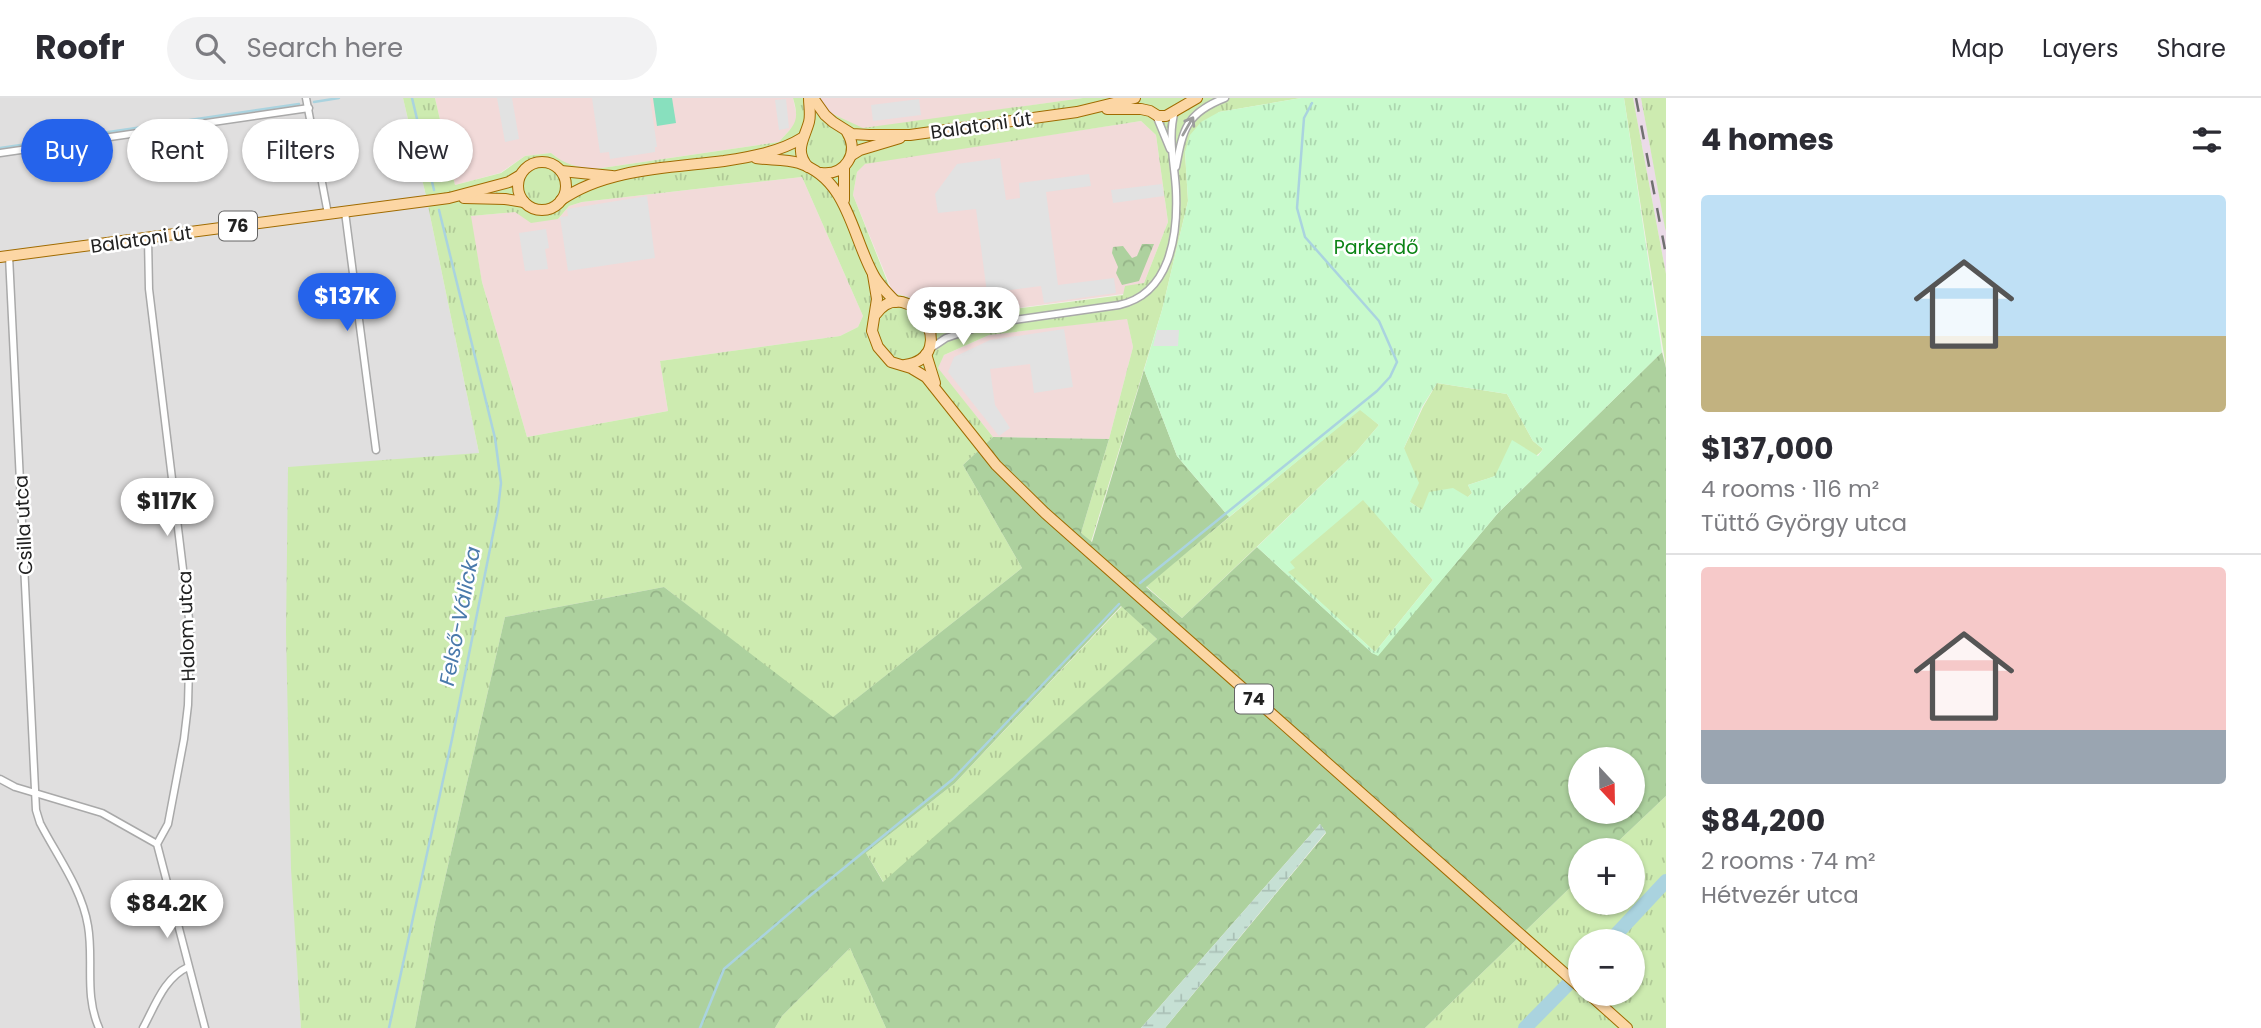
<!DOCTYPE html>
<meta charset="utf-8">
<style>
:root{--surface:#fff;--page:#f2f2f3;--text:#2b2b33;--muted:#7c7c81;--line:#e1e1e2;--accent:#2563eb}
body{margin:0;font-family:Poppins,sans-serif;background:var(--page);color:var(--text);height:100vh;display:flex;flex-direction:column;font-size:26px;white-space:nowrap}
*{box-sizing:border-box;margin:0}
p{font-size:23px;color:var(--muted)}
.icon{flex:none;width:38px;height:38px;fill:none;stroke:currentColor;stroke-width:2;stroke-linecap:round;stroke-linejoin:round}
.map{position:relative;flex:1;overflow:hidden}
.details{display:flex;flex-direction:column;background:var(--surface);width:595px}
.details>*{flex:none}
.banner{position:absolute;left:21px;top:21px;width:665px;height:63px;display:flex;gap:14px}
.needle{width:46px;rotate:158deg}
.controls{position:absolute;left:1568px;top:649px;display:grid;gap:14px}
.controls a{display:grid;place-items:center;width:77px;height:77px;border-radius:50%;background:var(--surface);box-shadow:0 2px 5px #0004;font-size:35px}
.price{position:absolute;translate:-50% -60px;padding:0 16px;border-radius:24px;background:#fff;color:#222;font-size:23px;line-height:46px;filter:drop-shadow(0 2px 4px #0008)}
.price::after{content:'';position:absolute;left:50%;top:42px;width:21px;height:16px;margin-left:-10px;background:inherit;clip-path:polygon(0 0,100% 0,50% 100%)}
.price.on{background:var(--accent);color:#fff}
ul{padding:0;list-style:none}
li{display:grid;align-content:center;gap:14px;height:371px;padding:0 35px}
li+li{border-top:2px solid var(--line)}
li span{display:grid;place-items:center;height:217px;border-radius:7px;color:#555}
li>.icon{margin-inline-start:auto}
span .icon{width:126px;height:126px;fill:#fffc;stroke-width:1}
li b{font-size:30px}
h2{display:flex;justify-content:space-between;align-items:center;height:84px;padding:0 35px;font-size:30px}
.chip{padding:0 24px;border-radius:32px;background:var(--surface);box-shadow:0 2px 5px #0004;font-size:24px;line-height:63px}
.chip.on{background:var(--accent);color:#fff}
header{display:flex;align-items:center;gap:42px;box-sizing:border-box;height:98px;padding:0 35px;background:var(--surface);border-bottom:2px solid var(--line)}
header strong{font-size:33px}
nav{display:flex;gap:38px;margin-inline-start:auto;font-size:24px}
.search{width:490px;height:63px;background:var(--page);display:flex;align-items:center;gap:18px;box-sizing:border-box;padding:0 24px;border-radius:38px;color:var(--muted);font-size:26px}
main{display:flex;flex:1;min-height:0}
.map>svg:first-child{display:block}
</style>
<header>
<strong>Roofr</strong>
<div class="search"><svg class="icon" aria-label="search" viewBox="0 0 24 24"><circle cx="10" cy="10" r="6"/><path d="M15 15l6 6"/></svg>Search here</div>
<nav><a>Map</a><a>Layers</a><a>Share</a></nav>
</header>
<main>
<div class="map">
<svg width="1666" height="930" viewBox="0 0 1666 930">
<defs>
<pattern id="grass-tufts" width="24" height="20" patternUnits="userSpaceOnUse" patternTransform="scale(1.75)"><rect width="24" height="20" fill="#cdebb0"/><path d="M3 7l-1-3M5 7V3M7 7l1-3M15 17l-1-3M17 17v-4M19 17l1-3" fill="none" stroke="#b0c997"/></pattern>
<pattern id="forest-crowns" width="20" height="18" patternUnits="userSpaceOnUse" patternTransform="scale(1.75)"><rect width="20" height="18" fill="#add19e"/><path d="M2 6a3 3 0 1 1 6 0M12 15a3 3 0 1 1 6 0" fill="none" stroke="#95b388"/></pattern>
<pattern id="wetland-marsh" width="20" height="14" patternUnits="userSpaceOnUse" patternTransform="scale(1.75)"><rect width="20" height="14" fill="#c6e0d4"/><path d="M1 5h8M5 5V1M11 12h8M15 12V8" fill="none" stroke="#aac0b6"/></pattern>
<pattern id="park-tufts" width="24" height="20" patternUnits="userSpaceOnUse" patternTransform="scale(1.75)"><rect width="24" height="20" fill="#c8facc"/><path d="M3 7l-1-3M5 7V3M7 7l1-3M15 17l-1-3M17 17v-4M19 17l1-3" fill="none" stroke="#acd6af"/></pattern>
</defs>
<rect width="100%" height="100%" fill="#f2efe9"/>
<!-- residential -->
<polygon fill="#e0dfdf" points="0,0 403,0 426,98 479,355 292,759 301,930 0,930"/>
<!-- commercial -->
<g fill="#f2dad9">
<polygon points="435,0 793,0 797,19 795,26 779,44 595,71 573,69 561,63 551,55 525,58 500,75 455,87"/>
<polygon points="820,0 1083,0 863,31 824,12"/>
<polygon points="1141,23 1156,37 1168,124 1144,185 1123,196 936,221 908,199 893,195 853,97 857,74 865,65"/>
<polygon points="802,79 863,218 858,229 840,238 660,263 668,313 527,339 482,184 470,118 515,114 558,121 569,108 582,104"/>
<polygon points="1127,220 1133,249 1109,341 993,339 937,270 944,257 989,237"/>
</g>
<!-- railway -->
<polygon fill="#ebdbe8" points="1633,0 1641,0 1666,133 1666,176"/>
<!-- grass -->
<g fill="url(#grass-tufts)" fill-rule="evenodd">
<path d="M 403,0 L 435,0 L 455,87 L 501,75 L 525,58 L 551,55 C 565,67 577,69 595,71 L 779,44 C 795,26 800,24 793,0 L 820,0 L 824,12 L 863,30 L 1083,0 L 1301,0 L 1219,14 L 1185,54 L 1188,103 L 1162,212 L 1091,444 L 1081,435 L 1109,341 L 1133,249 L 1127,221 L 989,237 L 944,257 L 938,270 L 993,339 L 963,367 L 1022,470 L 832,620 L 664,489 L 505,519 L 435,824 L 415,930 L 301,930 L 291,771 L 286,534 L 288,369 L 479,355 L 426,98 ZM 1141,23 L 1156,37 L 1168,124 L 1144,185 L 1125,188 L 1123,197 L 936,221 L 908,199 L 892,195 L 853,97 L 857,74 L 865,66 ZM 802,79 L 863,218 L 858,229 L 840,238 L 660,263 L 668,313 L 527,339 L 482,184 L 471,118 L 515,114 L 531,125 L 558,121 L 569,108 L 582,104 Z"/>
<polygon points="1624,0 1633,0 1666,176 1666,270"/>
<polygon points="1641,0 1666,0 1666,133 1665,130"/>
<path d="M 1437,285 L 1507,296 L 1533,343 L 1543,351 C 1530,368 1489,380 1468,387 L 1472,395 L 1468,399 L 1422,412 L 1410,404 L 1404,350 L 1423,309 Z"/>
<polygon points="1360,311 1379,327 1356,354 1182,520 1146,488"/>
<polygon points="1363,401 1433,482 1375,554 1287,474 1289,464"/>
<polygon points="1122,508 1157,541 884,785 866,755 955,685"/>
<path d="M 1666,698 L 1666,930 L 1425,930 L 1580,780 L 1580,805 L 1633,805 L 1633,752 L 1609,752 ZM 1580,844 L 1633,844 L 1633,896 L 1580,896 Z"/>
<polygon points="850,850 886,930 775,930 782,918"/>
</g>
<!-- forest -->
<g fill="url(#forest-crowns)" fill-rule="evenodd">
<polygon points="1142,146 1154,146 1139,183 1122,187 1116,175 1118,169 1112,155 1113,149 1123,148 1132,160 1137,158"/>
<path d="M 1662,254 L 1666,270 L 1666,698 L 1609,752 L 1580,752 L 1580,780 L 1425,930 L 1165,930 L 1326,735 L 1320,726 L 1141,930 L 886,930 L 850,850 L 782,918 L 775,930 L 415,930 L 435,824 L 505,519 L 664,489 L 833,619 L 1022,470 L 963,367 L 993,339 L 1109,341 L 1081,435 L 1092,444 L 1144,272 L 1177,358 L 1229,419 L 1146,489 L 1182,520 L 1257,449 L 1372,555 L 1378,557 L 1498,415 ZM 1121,508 L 1157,541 L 883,784 L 866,755 L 955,685 ZM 1580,662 L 1633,662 L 1633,714 L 1580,714 Z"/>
</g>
<!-- wetland -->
<polygon fill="url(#wetland-marsh)" points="1320,726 1326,734 1165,930 1141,930"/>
<!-- park -->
<path fill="url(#park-tufts)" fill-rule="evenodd" d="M 1301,0 L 1624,0 L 1662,254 L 1498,415 L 1378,558 L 1372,555 L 1257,449 L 1356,354 L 1379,327 L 1360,312 L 1229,419 L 1177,358 L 1144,272 L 1162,212 L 1188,103 L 1185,54 L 1190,37 L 1201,24 L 1219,14 ZM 1437,285 L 1507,296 L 1533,343 L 1543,351 L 1538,358 L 1512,342 L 1495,378 L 1468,387 L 1472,395 L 1468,399 L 1453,390 L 1429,394 L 1422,412 L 1410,404 L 1419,385 L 1404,350 L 1422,309 ZM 1363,402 L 1433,482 L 1375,554 L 1288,474 L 1295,470 L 1290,464 Z"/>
<!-- pitch -->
<polygon fill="#88e0be" points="653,0 672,0 676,25 657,28"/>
<!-- parking -->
<g fill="#e2e2e2">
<polygon points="497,0 512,0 519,41 505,44"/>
<polygon points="592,0 650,0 657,49 655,49 655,54 610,61 609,54 600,55"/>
<polygon points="786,1 789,30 779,32 775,2"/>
<polygon points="919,1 921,17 873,23 871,7"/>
<polygon points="1000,60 1006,102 1020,100 1019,85 1089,76 1091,88 1046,94 1058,187 1114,180 1116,195 1044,205 1041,188 987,195 976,111 938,115 935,96 957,66"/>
<polygon points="1162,86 1164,98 1113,105 1111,92"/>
<polygon points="647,98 655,160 568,173 560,119 568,118 567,111"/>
<polygon points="546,131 549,150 545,151 548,171 525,173 519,135"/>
<polygon points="1064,231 1073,289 1034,295 1030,266 990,271 995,307 1010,330 999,338 948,274 954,259 990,242"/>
<polygon points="1157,232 1179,232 1178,248 1153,248"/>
</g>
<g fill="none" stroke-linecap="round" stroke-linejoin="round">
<!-- stream -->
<g stroke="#aad3df" stroke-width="2.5">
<polyline points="412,0 434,92"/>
<polyline points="314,4 339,0"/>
<polyline points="0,50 299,6"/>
<polyline points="1140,485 1377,293 1390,279 1397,264 1379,223 1305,139 1297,110 1304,20 1312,5"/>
<polyline points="389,930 452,641 498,411 501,385 495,340 439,112"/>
<polyline points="700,930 724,871 806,801 953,681 1119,506"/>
</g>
<!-- river -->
<g stroke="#aad3df" stroke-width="14">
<polyline points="1609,844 1666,783"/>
<polyline points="1525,930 1580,874"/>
</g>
<defs>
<g id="street">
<polyline points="306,0 328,116"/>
<polyline points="1156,17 1170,51"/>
<polyline points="0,55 309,10"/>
<path d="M 1176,69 C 1183,31 1186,15 1225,0"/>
<polyline points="345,114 376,352"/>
<polyline points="148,140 149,191 190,529 188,607 184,641 168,726 157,746"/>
<path d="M 9,158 L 36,712 L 40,725 C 57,758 82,791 88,828 C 94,863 84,896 99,930"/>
<path d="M 925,222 L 955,228 L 987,226 L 1119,207 C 1170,196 1178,138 1176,93 C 1175,67 1167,40 1175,13"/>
<polyline points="931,250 946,240 978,229"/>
<polyline points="0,681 15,689 102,715 157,746 205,930"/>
<path d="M 143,930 C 155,908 164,880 188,869"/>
</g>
<g id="primary">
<polyline points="813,0 825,17 833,24 852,36 869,37 910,37 1077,14 1135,0"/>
<polyline points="1107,11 1141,11 1150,13 1158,18 1166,18 1197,0"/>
<polyline points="852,57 860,52 900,40"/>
<path d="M 756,60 C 769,62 786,61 799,65 C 847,81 851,134 872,174 C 877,185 887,195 896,204"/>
<circle cx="542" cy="88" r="24"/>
<path d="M 808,69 C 794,52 804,42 809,24 C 811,17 809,8 809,0"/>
<polyline points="844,69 844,102"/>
<polyline points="561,73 612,78"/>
<path d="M 821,75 C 845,78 860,55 847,34"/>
<polyline points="464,100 505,101 524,104"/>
<path d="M 561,102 C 607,70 670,70 724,63 C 750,59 780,54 802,40"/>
<polyline points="0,159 449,100 509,84 519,78"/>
<polyline points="873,177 877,201 872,233 878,249 891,264 911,270 926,279 996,367 1045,415 1580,889"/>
<path d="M 876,216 C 908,172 964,258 905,267"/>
<polyline points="926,256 935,285"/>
<polyline points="1589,896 1627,930"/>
</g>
</defs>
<!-- street casing -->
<use href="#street" stroke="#a9a9a9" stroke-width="9"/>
<!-- primary casing -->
<use href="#primary" stroke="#a06b00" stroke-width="12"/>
<!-- street -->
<use href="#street" stroke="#fff" stroke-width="6"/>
<!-- primary -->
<use href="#primary" stroke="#fcd6a4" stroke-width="10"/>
<!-- rail -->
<polyline stroke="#707070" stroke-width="2.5" stroke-dasharray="14 14" stroke-linecap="butt" points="1636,0 1666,157"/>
</g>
<!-- one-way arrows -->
<defs><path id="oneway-shaft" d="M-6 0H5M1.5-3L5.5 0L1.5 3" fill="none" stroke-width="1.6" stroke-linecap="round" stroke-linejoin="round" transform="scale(1.75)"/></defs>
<use stroke="#9c9c9c" href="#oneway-shaft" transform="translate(1188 28) rotate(-60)"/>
<g text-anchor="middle" stroke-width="5" stroke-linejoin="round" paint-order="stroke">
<!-- shield labels -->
<g fill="#fff" stroke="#646464" stroke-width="2">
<rect x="219" y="113.5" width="38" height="29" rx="5"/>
<rect x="1235" y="586.5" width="38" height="29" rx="5"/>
</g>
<g font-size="18" font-weight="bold" fill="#222">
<text x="238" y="134">76</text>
<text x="1254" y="607">74</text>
</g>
<!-- street labels -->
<g font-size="19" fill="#222" stroke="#fff">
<text transform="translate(981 27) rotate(-8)" y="7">Balatoni út</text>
<text transform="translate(141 141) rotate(-8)" y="7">Balatoni út</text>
<text transform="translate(23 427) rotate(-93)" y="7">Csilla utca</text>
<text transform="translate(186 528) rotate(-92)" y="7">Halom utca</text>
</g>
<!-- park labels -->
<g font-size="19" fill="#0c8416" stroke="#fff">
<text x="1376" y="156">Parkerdő</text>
</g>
<!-- water labels -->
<g font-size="21" font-style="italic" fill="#4a7aab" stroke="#fff">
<text transform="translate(460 518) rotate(-79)" y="7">Felső-Válicka</text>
</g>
</g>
</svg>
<div class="controls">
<a><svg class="needle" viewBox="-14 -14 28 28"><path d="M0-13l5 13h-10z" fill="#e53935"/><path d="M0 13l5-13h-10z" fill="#7c7c81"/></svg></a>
<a>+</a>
<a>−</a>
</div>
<b class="price on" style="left:347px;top:235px">$137K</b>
<b class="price" style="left:963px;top:249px">$98.3K</b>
<b class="price" style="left:167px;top:440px">$117K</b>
<b class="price" style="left:167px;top:842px">$84.2K</b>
<div class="banner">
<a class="chip on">Buy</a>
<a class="chip">Rent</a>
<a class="chip">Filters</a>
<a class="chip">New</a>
</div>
</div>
<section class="details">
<h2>4 homes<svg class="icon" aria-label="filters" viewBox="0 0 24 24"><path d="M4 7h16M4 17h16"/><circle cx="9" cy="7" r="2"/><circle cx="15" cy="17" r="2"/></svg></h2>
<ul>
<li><span style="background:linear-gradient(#bfe0f5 65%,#c2b280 0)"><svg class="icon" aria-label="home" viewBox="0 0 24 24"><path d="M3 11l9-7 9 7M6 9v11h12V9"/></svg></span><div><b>$137,000</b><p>4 rooms · 116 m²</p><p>Tüttő György utca</p></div></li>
<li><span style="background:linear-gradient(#f6c9c9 75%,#9aa5b1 0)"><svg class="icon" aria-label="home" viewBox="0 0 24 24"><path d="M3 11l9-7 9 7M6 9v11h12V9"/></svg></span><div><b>$84,200</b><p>2 rooms · 74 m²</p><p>Hétvezér utca</p></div></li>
</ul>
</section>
</main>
